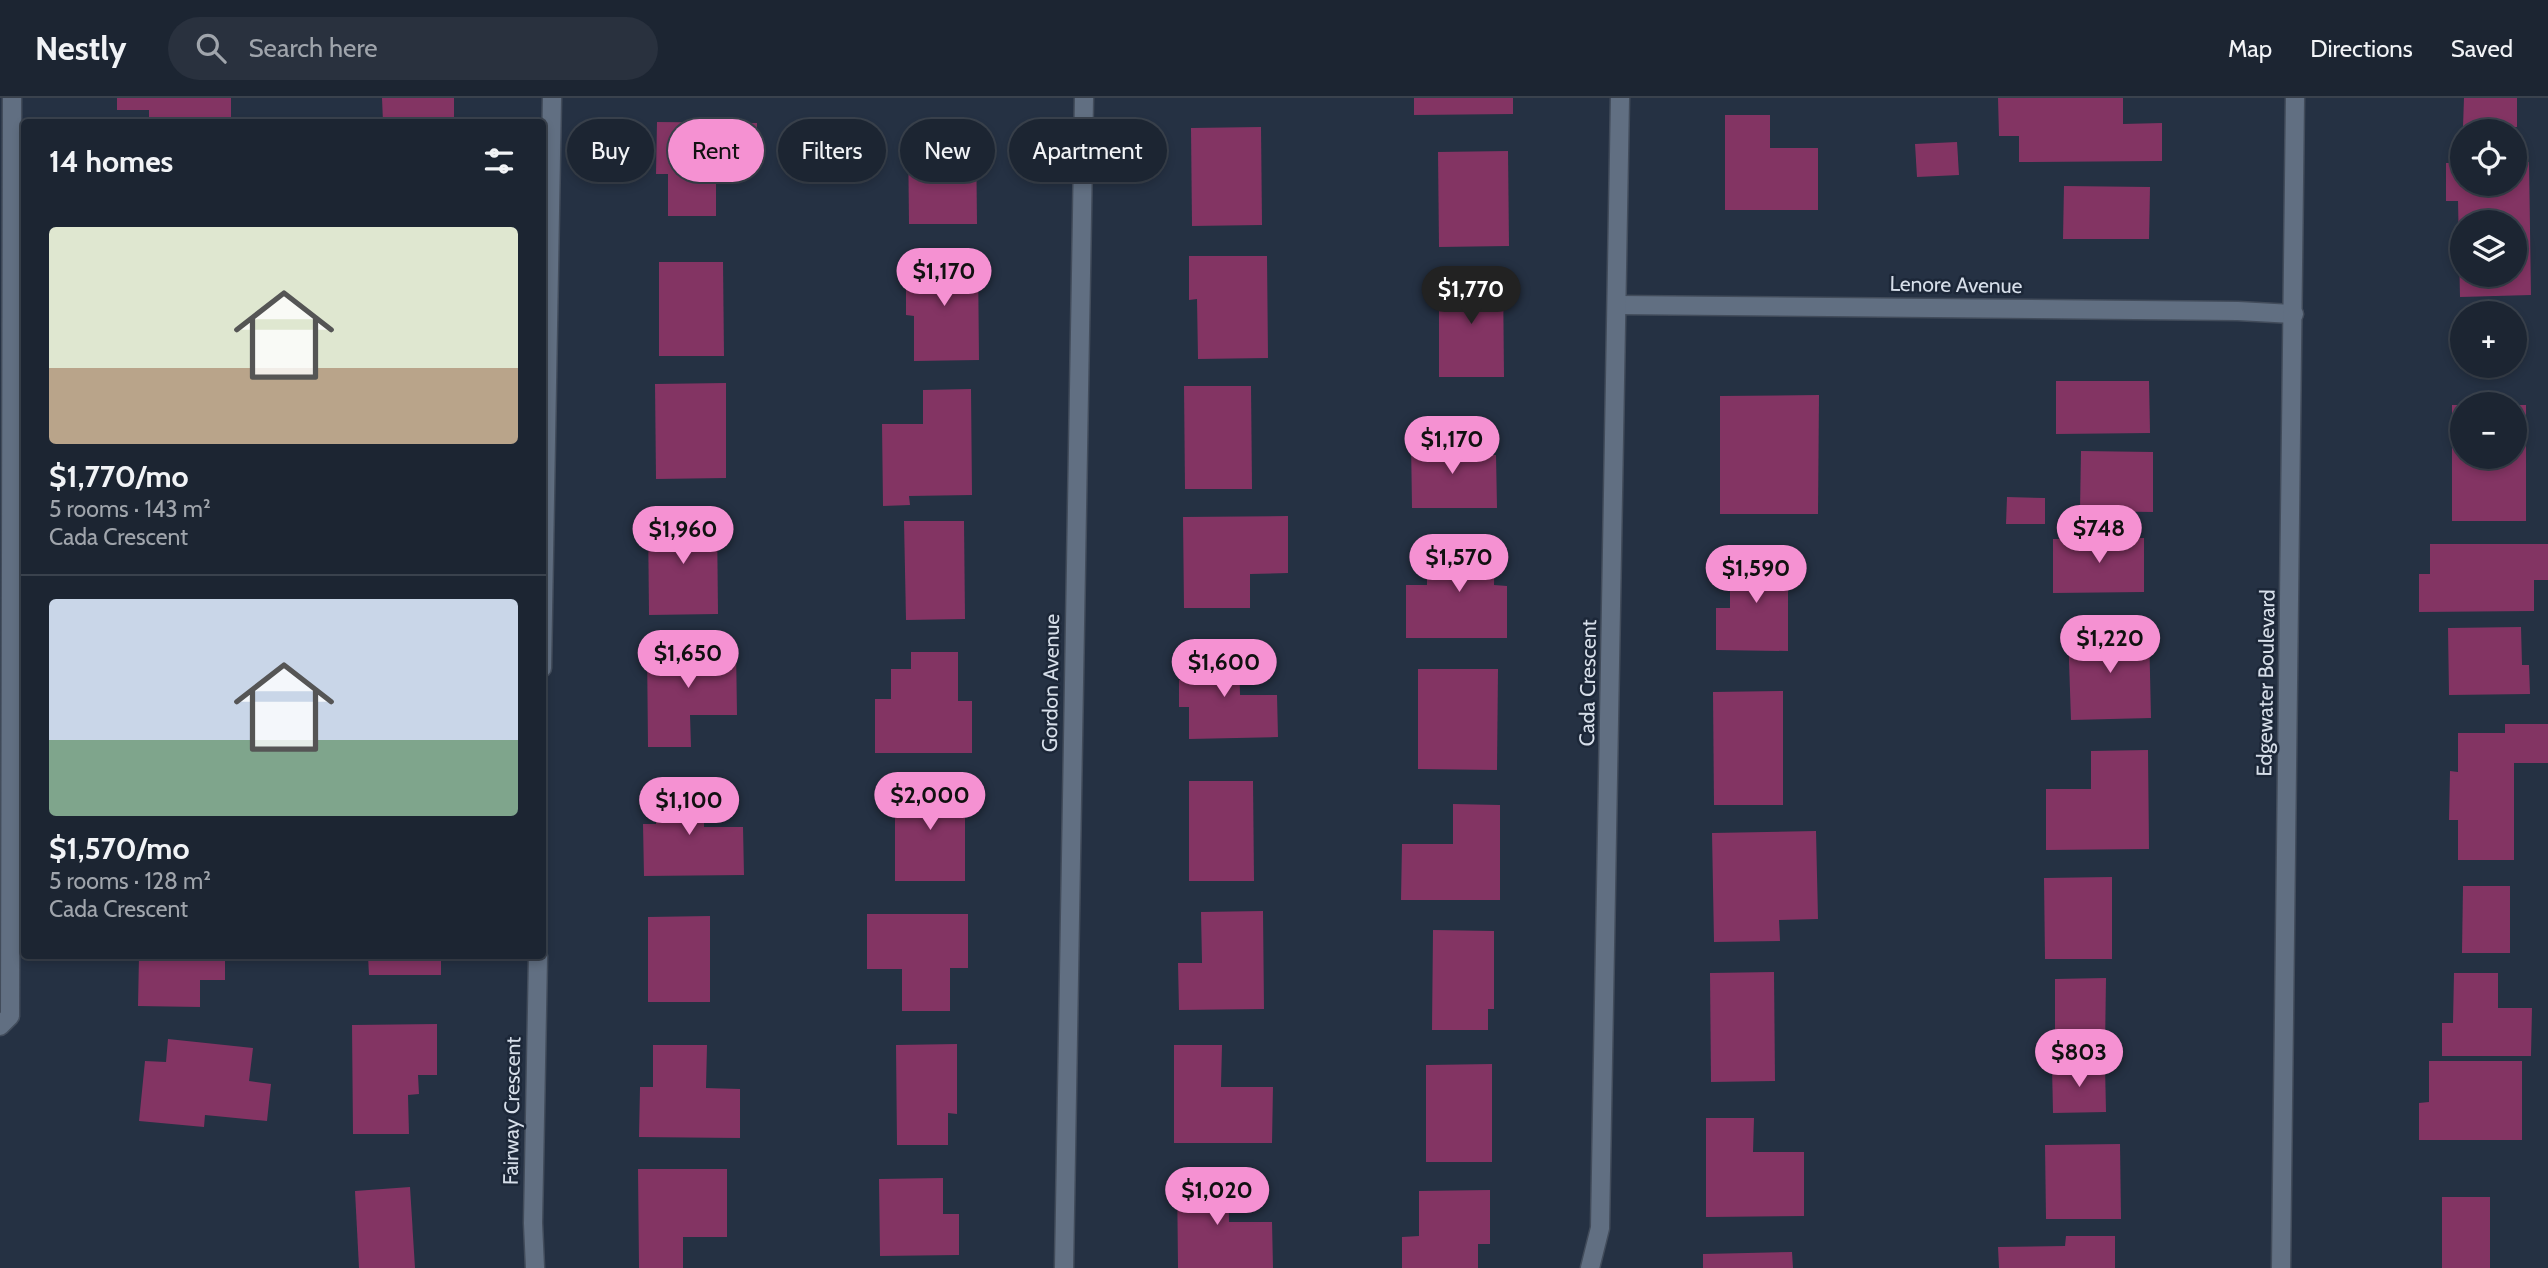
<!DOCTYPE html>
<meta charset="utf-8">
<style>
:root{--surface:#1c2532;--page:#29313e;--text:#f1f3f6;--muted:#a0a5ac;--line:#3a424d;--accent:#f591d2}
body{margin:0;font-family:Cabin,sans-serif;background:var(--page);color:var(--text);height:100vh;display:flex;flex-direction:column;font-size:26px;white-space:nowrap}
*{box-sizing:border-box;margin:0}
p{font-size:23px;color:var(--muted)}
.icon{flex:none;width:38px;height:38px;fill:none;stroke:currentColor;stroke-width:2;stroke-linecap:round;stroke-linejoin:round}
.map{position:relative;flex:1;overflow:hidden}
.side{position:absolute;left:21px;top:21px;width:525px;height:840px;display:flex;flex-direction:column;background:var(--surface);border-radius:7px;box-shadow:0 4px 10px #0003,0 0 0 2px var(--line)}
.side>*{flex:none}
.hud{position:absolute;left:567px;top:21px;width:665px;height:63px;display:flex;gap:14px}
.buttons{position:absolute;left:2450px;top:21px;display:grid;gap:14px}
.buttons a{display:grid;place-items:center;width:77px;height:77px;border-radius:50%;background:var(--surface);box-shadow:0 4px 10px #0003,0 0 0 2px var(--line);font-size:35px}
.price{position:absolute;translate:-50% -60px;padding:0 16px;border-radius:24px;background:var(--accent);color:#111;font-size:23px;line-height:46px;filter:drop-shadow(0 2px 4px #0008)}
.price::after{content:'';position:absolute;left:50%;top:42px;width:21px;height:16px;margin-left:-10px;background:inherit;clip-path:polygon(0 0,100% 0,50% 100%)}
.price.on{background:#222;color:#fff}
ul{padding:0;list-style:none}
li{display:grid;align-content:center;gap:14px;height:371px;padding:0 28px}
li+li{border-top:2px solid var(--line)}
li span{display:grid;place-items:center;height:217px;border-radius:7px;color:#555}
li>.icon{margin-inline-start:auto}
span .icon{width:126px;height:126px;fill:#fffc;stroke-width:1}
li b{font-size:30px}
h2{display:flex;justify-content:space-between;align-items:center;height:84px;padding:0 28px;font-size:30px}
.chip{padding:0 24px;border-radius:32px;background:var(--surface);box-shadow:0 4px 10px #0003,0 0 0 2px var(--line);font-size:24px;line-height:63px}
.chip.on{background:var(--accent);color:#111}
header{display:flex;align-items:center;gap:42px;box-sizing:border-box;height:98px;padding:0 35px;background:var(--surface);border-bottom:2px solid var(--line)}
header strong{font-size:33px}
nav{display:flex;gap:38px;margin-inline-start:auto;font-size:24px}
.search{width:490px;height:63px;background:var(--page);display:flex;align-items:center;gap:18px;box-sizing:border-box;padding:0 24px;border-radius:38px;color:var(--muted);font-size:26px}
.map>svg:first-child{display:block}
</style>
<header>
<strong>Nestly</strong>
<div class="search"><svg class="icon" aria-label="search" viewBox="0 0 24 24"><circle cx="10" cy="10" r="6"/><path d="M15 15l6 6"/></svg>Search here</div>
<nav><a>Map</a><a>Directions</a><a>Saved</a></nav>
</header>
<div class="map">
<svg width="2548" height="1170" viewBox="0 0 2548 1170">
<rect width="100%" height="100%" fill="#253143"/>
<!-- building -->
<g fill="#833463" fill-rule="evenodd">
<polygon points="117,0 231,0 231,24 149,24 149,12 117,12"/>
<polygon points="382,0 454,0 454,24 383,24"/>
<polygon points="1414,0 1513,0 1513,16 1414,17"/>
<polygon points="1998,0 2123,0 2123,26 2162,25 2162,63 2019,64 2019,38 1999,38"/>
<polygon points="2464,0 2517,0 2517,29 2463,29"/>
<polygon points="1725,17 1770,17 1770,50 1818,50 1818,112 1725,112"/>
<polygon points="657,24 757,25 756,76 716,76 716,118 668,118 668,76 656,76"/>
<polygon points="1261,29 1262,127 1192,128 1191,30"/>
<polygon points="976,32 977,126 909,126 908,33"/>
<polygon points="1957,44 1959,77 1917,79 1915,46"/>
<polygon points="1508,53 1509,148 1439,149 1438,54"/>
<path d="M 2515,64 L 2529,64 L 2531,197 L 2460,199 L 2458,103 L 2446,103 L 2446,65 L 2462,65 L 2462,86 L 2515,86 ZM 2462,124 L 2515,124 L 2515,177 L 2462,177 Z"/>
<polygon points="2064,88 2150,89 2149,141 2063,141"/>
<polygon points="1189,158 1267,158 1268,260 1198,261 1197,201 1189,202"/>
<polygon points="978,160 979,262 914,263 914,218 906,217 906,161"/>
<polygon points="659,164 723,164 724,258 659,258"/>
<polygon points="1439,177 1503,177 1504,279 1439,279"/>
<polygon points="2056,283 2149,283 2150,335 2056,336"/>
<polygon points="726,285 726,380 656,381 655,286"/>
<polygon points="1184,288 1251,288 1252,391 1185,391"/>
<polygon points="971,291 972,397 909,398 910,407 883,408 882,326 923,326 923,292"/>
<polygon points="1819,297 1818,416 1720,416 1720,298"/>
<polygon points="2452,307 2462,307 2462,359 2515,359 2515,307 2526,307 2526,423 2452,423"/>
<polygon points="1411,342 1463,342 1463,357 1496,357 1497,410 1412,410"/>
<polygon points="2081,353 2153,354 2153,414 2080,413"/>
<polygon points="2007,399 2045,400 2045,426 2006,426"/>
<polygon points="648,418 717,419 718,516 649,517"/>
<polygon points="1288,418 1288,475 1250,476 1250,510 1184,510 1183,419"/>
<polygon points="904,423 964,423 965,521 906,522"/>
<polygon points="1448,439 1495,440 1494,487 1507,488 1507,540 1406,540 1406,487 1427,487 1427,454 1448,453"/>
<polygon points="2144,440 2144,494 2053,495 2053,441"/>
<polygon points="2430,446 2548,446 2548,482 2534,482 2534,513 2419,514 2419,476 2430,476"/>
<polygon points="1730,456 1788,457 1788,553 1716,552 1716,510 1730,510"/>
<polygon points="2521,529 2522,567 2529,567 2530,596 2449,597 2448,530"/>
<polygon points="2149,532 2151,620 2071,622 2068,534"/>
<polygon points="736,548 737,617 690,617 691,649 648,649 647,549"/>
<polygon points="1239,550 1240,597 1277,597 1278,639 1189,641 1189,609 1179,609 1179,582 1188,581 1188,551"/>
<polygon points="911,554 958,554 958,603 972,603 972,655 875,655 875,601 891,601 891,571 911,571"/>
<polygon points="1418,571 1498,571 1497,672 1418,671"/>
<polygon points="1783,593 1783,707 1714,707 1713,594"/>
<polygon points="2505,626 2548,626 2548,665 2514,665 2514,762 2458,762 2458,722 2449,722 2450,673 2458,674 2458,635 2505,635"/>
<polygon points="2148,652 2149,751 2046,752 2046,691 2091,691 2091,653"/>
<polygon points="1189,683 1253,683 1254,783 1189,783"/>
<polygon points="704,685 704,729 743,729 744,777 644,778 643,726 656,726 656,686"/>
<rect x="895" y="685" width="70" height="98"/>
<polygon points="1453,706 1500,707 1500,802 1401,802 1402,746 1453,746"/>
<polygon points="1816,733 1818,821 1779,822 1780,843 1714,844 1712,735"/>
<polygon points="2112,779 2112,861 2045,861 2044,780"/>
<polygon points="2463,788 2510,788 2510,855 2462,855"/>
<polygon points="1263,813 1264,911 1179,912 1178,865 1202,865 1201,814"/>
<polygon points="867,816 968,816 968,870 950,870 950,913 902,913 902,871 867,871"/>
<polygon points="710,818 710,904 648,904 648,819"/>
<polygon points="1433,832 1494,833 1494,911 1488,911 1488,932 1432,932"/>
<polygon points="139,858 225,858 225,882 200,882 200,909 138,908"/>
<polygon points="368,858 441,858 441,877 369,877"/>
<polygon points="1774,874 1775,983 1711,984 1710,875"/>
<polygon points="2454,875 2498,875 2498,910 2532,910 2531,958 2442,958 2442,925 2453,925"/>
<polygon points="2106,880 2105,951 2055,952 2055,881"/>
<polygon points="437,926 437,977 418,977 419,996 408,997 409,1036 353,1036 352,927"/>
<polygon points="168,941 253,950 249,983 271,986 267,1023 205,1017 204,1029 139,1023 145,963 166,964"/>
<polygon points="957,946 957,1016 948,1015 948,1047 897,1047 896,947"/>
<polygon points="653,947 707,947 706,990 740,991 740,1040 639,1039 640,989 653,989"/>
<polygon points="1174,947 1222,947 1221,989 1273,989 1272,1045 1174,1045"/>
<polygon points="2429,963 2522,963 2522,1042 2419,1042 2419,1005 2429,1004"/>
<polygon points="1492,966 1492,1064 1426,1064 1426,967"/>
<polygon points="2105,967 2106,1014 2053,1015 2052,968"/>
<polygon points="1706,1020 1754,1020 1753,1054 1804,1054 1804,1118 1706,1119"/>
<polygon points="2120,1046 2121,1121 2046,1121 2045,1047"/>
<polygon points="638,1071 727,1071 727,1139 683,1139 683,1170 639,1170"/>
<polygon points="1228,1073 1229,1124 1272,1124 1273,1170 1178,1170 1177,1074"/>
<polygon points="943,1080 943,1116 959,1116 959,1157 880,1158 879,1081"/>
<polygon points="410,1089 415,1170 359,1170 355,1093"/>
<polygon points="1490,1092 1490,1146 1478,1146 1478,1170 1402,1170 1402,1139 1419,1138 1419,1093"/>
<rect x="2442" y="1099" width="48" height="71"/>
<polygon points="2066,1138 2115,1138 2115,1170 1999,1170 1998,1149 2065,1148"/>
<polygon points="1792,1154 1793,1170 1703,1170 1703,1156"/>
</g>
<g fill="none" stroke-linecap="round" stroke-linejoin="round">
<defs>
<g id="minor">
<polyline points="1618,207 2238,213 2294,216"/>
<polyline points="542,570 552,0"/>
<polyline points="0,928 10,918 12,0"/>
<polyline points="535,1170 533,1125 538,858"/>
<polyline points="1064,1170 1084,0"/>
<polyline points="1590,1170 1600,1130 1620,0"/>
<polyline points="2281,1170 2295,0"/>
</g>
</defs>
<!-- minor casing -->
<use href="#minor" stroke="#424c5b" stroke-width="21"/>
<!-- minor -->
<use href="#minor" stroke="#616f82" stroke-width="18"/>
</g>
<g text-anchor="middle" stroke-width="5" stroke-linejoin="round" paint-order="stroke">
<!-- street labels -->
<g font-size="21" fill="#d6dee9" stroke="#1c2738">
<text transform="translate(1956 187) rotate(1)" y="7">Lenore Avenue</text>
<text transform="translate(1051 585) rotate(-89)" y="7">Gordon Avenue</text>
<text transform="translate(1588 585) rotate(-89)" y="7">Cada Crescent</text>
<text transform="translate(2266 585) rotate(-89)" y="7">Edgewater Boulevard</text>
<text transform="translate(512 1013) rotate(-89)" y="7">Fairway Crescent</text>
</g>
</g>
</svg>
<div class="buttons">
<a><svg class="icon" aria-label="locate" viewBox="0 0 24 24"><circle cx="12" cy="12" r="6"/><path d="M12 2v4M12 18v4M2 12h4M18 12h4"/></svg></a>
<a><svg class="icon" aria-label="layers" viewBox="0 0 24 24"><path d="M12 4l9 5-9 5-9-5zM3 14l9 5 9-5"/></svg></a>
<a>+</a>
<a>−</a>
</div>
<b class="price" style="left:944px;top:210px">$1,170</b>
<b class="price on" style="left:1471px;top:228px">$1,770</b>
<b class="price" style="left:1452px;top:378px">$1,170</b>
<b class="price" style="left:2099px;top:467px">$748</b>
<b class="price" style="left:683px;top:468px">$1,960</b>
<b class="price" style="left:1459px;top:496px">$1,570</b>
<b class="price" style="left:1756px;top:507px">$1,590</b>
<b class="price" style="left:2110px;top:577px">$1,220</b>
<b class="price" style="left:688px;top:592px">$1,650</b>
<b class="price" style="left:1224px;top:601px">$1,600</b>
<b class="price" style="left:930px;top:734px">$2,000</b>
<b class="price" style="left:689px;top:739px">$1,100</b>
<b class="price" style="left:2079px;top:991px">$803</b>
<b class="price" style="left:1217px;top:1129px">$1,020</b>
<div class="hud">
<a class="chip">Buy</a>
<a class="chip on">Rent</a>
<a class="chip">Filters</a>
<a class="chip">New</a>
<a class="chip">Apartment</a>
</div>
<section class="side">
<h2>14 homes<svg class="icon" aria-label="filters" viewBox="0 0 24 24"><path d="M4 7h16M4 17h16"/><circle cx="9" cy="7" r="2"/><circle cx="15" cy="17" r="2"/></svg></h2>
<ul>
<li><span style="background:linear-gradient(#dfe7d0 65%,#b9a48a 0)"><svg class="icon" aria-label="home" viewBox="0 0 24 24"><path d="M3 11l9-7 9 7M6 9v11h12V9"/></svg></span><div><b>$1,770/mo</b><p>5 rooms · 143 m²</p><p>Cada Crescent</p></div></li>
<li><span style="background:linear-gradient(#c9d6e8 65%,#7fa58c 0)"><svg class="icon" aria-label="home" viewBox="0 0 24 24"><path d="M3 11l9-7 9 7M6 9v11h12V9"/></svg></span><div><b>$1,570/mo</b><p>5 rooms · 128 m²</p><p>Cada Crescent</p></div></li>
</ul>
</section>
</div>
